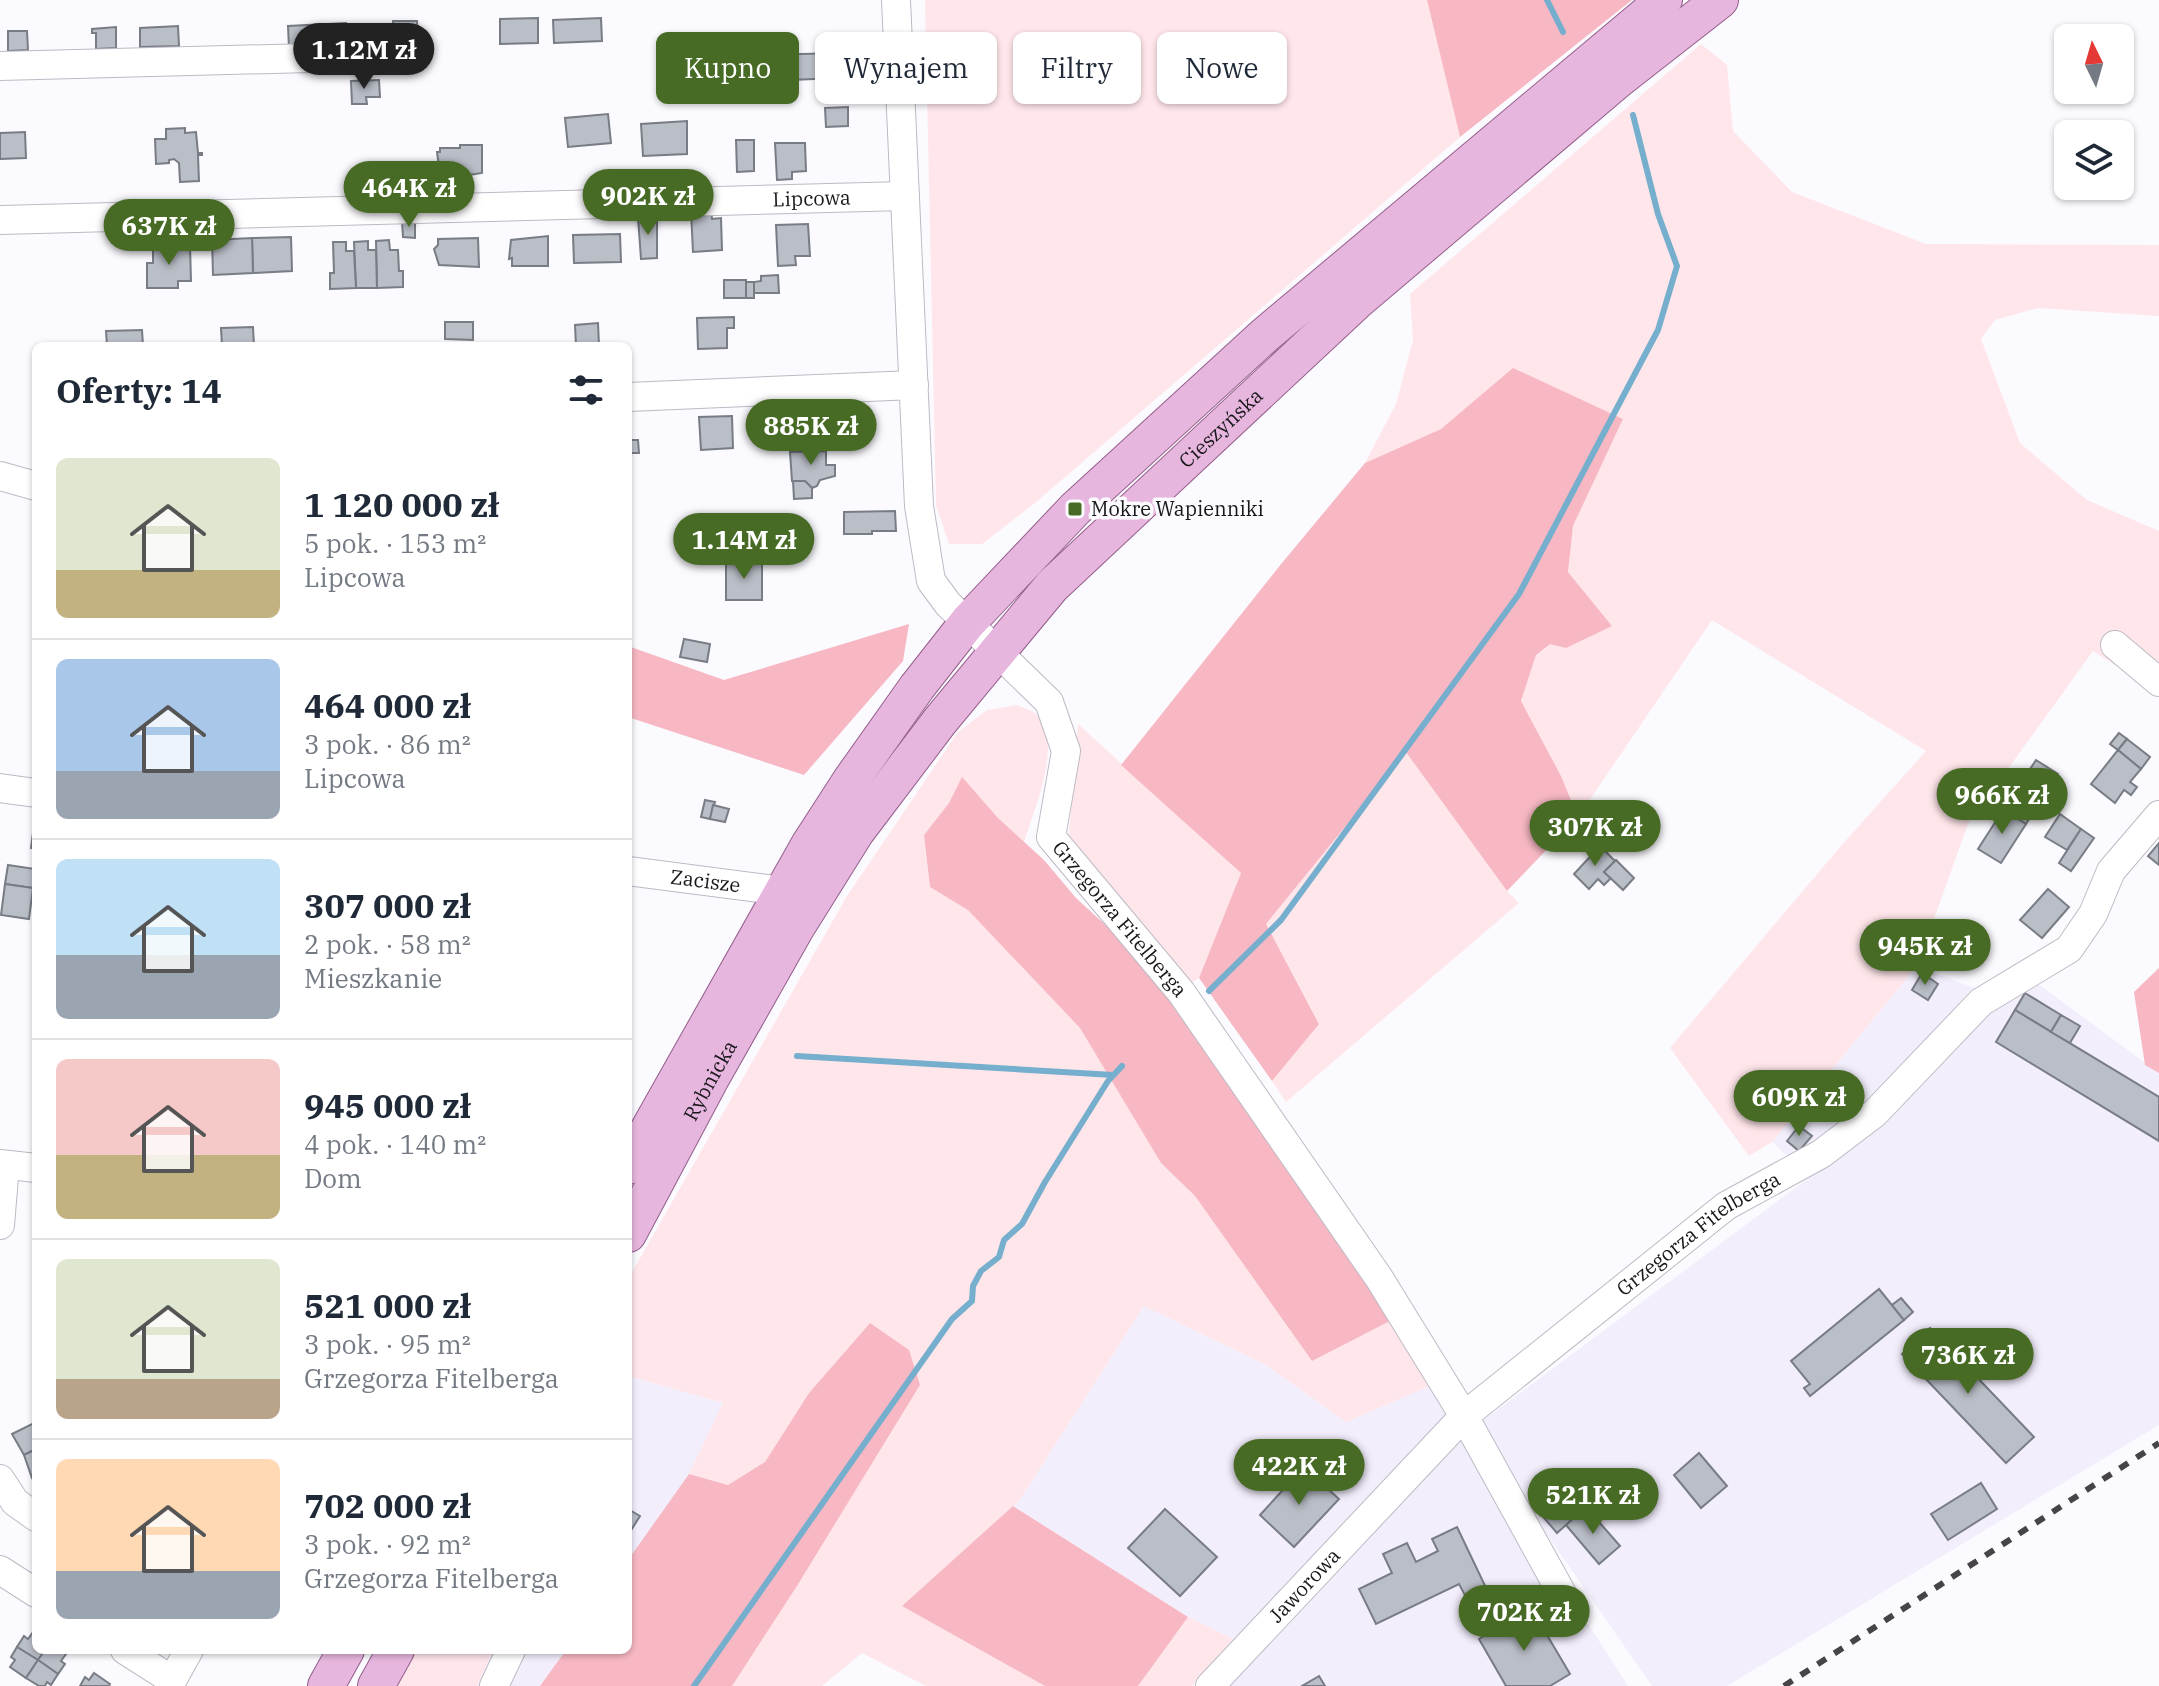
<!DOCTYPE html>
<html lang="pl">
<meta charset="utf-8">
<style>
:root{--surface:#fff;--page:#f2f2f3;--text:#1f2937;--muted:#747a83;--line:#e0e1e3;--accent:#476b24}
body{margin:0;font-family:"IBM Plex Serif",serif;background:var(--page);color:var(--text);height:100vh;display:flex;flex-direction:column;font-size:30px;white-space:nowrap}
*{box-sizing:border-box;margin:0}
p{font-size:26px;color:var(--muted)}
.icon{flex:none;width:44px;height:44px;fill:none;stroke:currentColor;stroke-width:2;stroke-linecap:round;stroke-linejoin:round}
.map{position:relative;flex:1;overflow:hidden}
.panel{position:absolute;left:32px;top:342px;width:600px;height:1312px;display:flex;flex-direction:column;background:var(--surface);border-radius:12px;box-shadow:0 2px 6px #0004}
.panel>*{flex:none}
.top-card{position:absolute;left:656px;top:32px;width:760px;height:72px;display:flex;gap:16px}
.needle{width:52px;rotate:355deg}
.buttons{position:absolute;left:2054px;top:24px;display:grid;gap:16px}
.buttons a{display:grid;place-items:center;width:80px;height:80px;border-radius:12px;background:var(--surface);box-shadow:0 2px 6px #0004;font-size:40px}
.price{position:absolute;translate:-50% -68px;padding:0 18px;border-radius:28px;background:var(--accent);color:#fff;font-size:26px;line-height:52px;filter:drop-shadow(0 2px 4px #0008)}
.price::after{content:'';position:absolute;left:50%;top:48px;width:24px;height:18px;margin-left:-12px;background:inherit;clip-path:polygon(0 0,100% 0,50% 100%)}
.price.active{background:#222;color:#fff}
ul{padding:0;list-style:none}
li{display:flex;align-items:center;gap:24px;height:200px;padding:0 24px}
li+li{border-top:2px solid var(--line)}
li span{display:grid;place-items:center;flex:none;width:224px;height:160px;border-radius:12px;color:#555}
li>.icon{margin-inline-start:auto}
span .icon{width:96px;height:96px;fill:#fffc;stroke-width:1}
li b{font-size:34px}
h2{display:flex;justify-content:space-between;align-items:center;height:96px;padding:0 24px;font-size:34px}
.chip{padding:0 28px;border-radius:12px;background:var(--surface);box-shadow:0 2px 6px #0004;font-size:28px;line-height:72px}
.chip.active{background:var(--accent);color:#fff}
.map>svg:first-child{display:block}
</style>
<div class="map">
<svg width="2159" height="1686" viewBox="0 0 2159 1686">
<rect width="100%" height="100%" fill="#fbfafe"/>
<!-- built -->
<g fill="#f3eefc">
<polygon points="1917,966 1977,989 2038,984 2159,1073 2159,1425 1727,1686 1652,1686 1473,1428 1810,1177 1772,1142"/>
<polygon points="1144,1306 1266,1365 1346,1422 1434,1384 1628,1686 1197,1686 1233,1639 1188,1617 1013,1506 1019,1501"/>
<polygon points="628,1376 723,1403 689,1474 628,1560"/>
<polygon points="493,1650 566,1650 540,1686 477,1686"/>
</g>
<!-- green -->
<g fill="#ffe6ea">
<polygon points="925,0 1427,0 1460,137 1035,503 982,544 949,544 936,505"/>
<polygon points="1701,44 1727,65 1733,131 1792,192 1926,244 2159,245 2159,316 2038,308 1995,320 1981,339 2020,443 2087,500 2159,531 2159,693 2093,651 1968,824 1917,966 1772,1142 1749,1156 1670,1048 1840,847 1926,751 1712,620 1578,817 1561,776 1521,701 1536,655 1550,643 1612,626 1568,572 1573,526 1623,419 1513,369 1441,429 1365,463 1396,404 1413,340 1410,294"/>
<path d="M 1017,705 C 1024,708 1034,711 1039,717 C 1062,745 1034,811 1024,842 L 998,818 L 962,778 L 949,803 L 924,835 L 930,887 L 968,909 L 1080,1028 L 1161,1163 L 1195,1196 L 1312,1361 L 1392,1320 L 1434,1384 L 1346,1422 L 1266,1365 L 1144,1306 L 1019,1501 L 902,1606 L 1045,1686 L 926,1686 L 862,1653 L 822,1686 L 732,1686 L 797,1586 L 920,1385 L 869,1324 L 809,1393 L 765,1462 L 728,1485 L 689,1474 L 723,1403 L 628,1376 L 628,1279 L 847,896 L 958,732 L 987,710 Z"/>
<polygon points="1078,724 1241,873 1199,978 1187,985 1069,835"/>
<polygon points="1406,751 1507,891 1519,903 1286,1102 1272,1081 1319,1023 1266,924"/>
<polygon points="1188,1617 1233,1639 1192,1686 1138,1686"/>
<polygon points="414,1650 493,1650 477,1686 399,1686 395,1683"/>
</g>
<!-- forest -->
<g fill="#f7b8c3">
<polygon points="1427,0 1632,0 1460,137"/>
<polygon points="1513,368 1623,419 1573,526 1568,572 1612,626 1566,648 1550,644 1536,655 1521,701 1561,776 1578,817 1507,891 1406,752 1266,924 1319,1024 1272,1081 1199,978 1241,873 1121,765 1282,563 1365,463 1441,429"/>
<polygon points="909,624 903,661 804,775 628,717 628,646 724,680"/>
<polygon points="962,777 998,818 1044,860 1076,898 1159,974 1392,1320 1312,1361 1195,1196 1161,1163 1080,1028 968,910 930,887 924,835 949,803"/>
<polygon points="2159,968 2159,1073 2145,1065 2134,992"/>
<polygon points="870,1323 909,1350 920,1385 797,1586 732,1686 540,1686 566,1650 628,1650 628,1560 689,1474 728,1485 765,1462 809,1393"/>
<polygon points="1013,1506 1188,1617 1138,1686 1045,1686 902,1606"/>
</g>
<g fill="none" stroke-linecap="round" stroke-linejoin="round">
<!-- stream -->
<g stroke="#76aecd" stroke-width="6">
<polyline points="1547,0 1563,32"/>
<polyline points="1209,991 1281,920 1519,594 1658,330 1677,266 1658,214 1633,115"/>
<polyline points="797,1056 1113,1075"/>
<polyline points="694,1686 952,1319 972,1301 973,1286 981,1271 999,1257 1004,1240 1022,1224 1045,1182 1108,1081 1122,1066"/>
</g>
</g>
<!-- building -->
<g fill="#babec7" stroke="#787c84" stroke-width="2">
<polygon points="538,18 538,43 500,44 500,19"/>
<polygon points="601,18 602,41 554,43 553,20"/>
<polygon points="393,21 417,21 418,41 394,41"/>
<polygon points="346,23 348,45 289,48 288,26"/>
<polygon points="178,26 179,46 140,47 140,28"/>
<polygon points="116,27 116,48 96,49 96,33 92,33 92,29"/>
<polygon points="8,31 27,31 28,50 8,51"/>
<polygon points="680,47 683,90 669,90 668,48"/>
<polygon points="838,53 839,78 766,81 765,55"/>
<polygon points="379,80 380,97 366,97 367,104 352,104 351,81"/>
<polygon points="848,107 848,126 826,127 825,108"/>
<polygon points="608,114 611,143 568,147 565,118"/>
<polygon points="687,121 687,154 643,156 641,124"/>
<polygon points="185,128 185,133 196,132 198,153 202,153 202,155 198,155 199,181 180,182 179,163 174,159 169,160 169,163 156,164 155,139 166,139 166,129"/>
<polygon points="25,132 26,158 0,159 0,133"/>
<polygon points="736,140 754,140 754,171 737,172"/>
<polygon points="775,143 805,143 806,171 792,172 792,179 777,180"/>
<polygon points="460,145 482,145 482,173 463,176 463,174 440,174 437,152 440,152 440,148 460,148"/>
<polygon points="601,173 609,173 611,187 602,187"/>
<polygon points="711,211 712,219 721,218 722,250 693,252 691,212"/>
<polygon points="657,216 657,258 641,259 638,217"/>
<polygon points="402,221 415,221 415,238 403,237"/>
<polygon points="808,224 810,256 795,256 796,265 778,266 776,225"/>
<polygon points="620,234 621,262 574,263 573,235"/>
<polygon points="548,236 548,266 512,266 512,258 509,259 511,240"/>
<polygon points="291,237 292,271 253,273 252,238"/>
<polygon points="252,238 253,273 213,275 212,240"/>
<polygon points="478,238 479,267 439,265 434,249 438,245 438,239"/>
<polygon points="389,240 390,250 398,250 399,271 403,271 403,287 377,288 376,241"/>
<polygon points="368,241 368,250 376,250 377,288 356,288 354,242"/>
<polygon points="333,242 346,242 346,251 354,251 356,288 330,289 330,273 334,273"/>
<polygon points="190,246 191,281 178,281 178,288 147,288 147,263 153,263 153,247"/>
<polygon points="778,275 779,293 754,293 754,282 761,281 761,276"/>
<rect x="724" y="280" width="22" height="18"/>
<rect x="746" y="282" width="8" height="16"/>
<polygon points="734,317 734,328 727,328 727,348 698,349 697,318"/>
<polygon points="445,322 473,322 473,340 445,339"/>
<polygon points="598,323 599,345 603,346 576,346 575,325"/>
<polygon points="253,327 254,346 222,346 221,328"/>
<polygon points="142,330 143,346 107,346 106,331"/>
<polygon points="732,416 733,448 701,450 699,417"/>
<polygon points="628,440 638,440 639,453 628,453"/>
<polygon points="826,451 826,465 835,465 835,476 820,480 817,486 812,488 805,481 792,481 790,452"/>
<polygon points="793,481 805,481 812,488 812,498 794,499"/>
<polygon points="895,511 896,531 872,531 872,534 844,534 844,512"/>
<polygon points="790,516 791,535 765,536 764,517"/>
<rect x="726" y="562" width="36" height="38"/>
<polygon points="684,639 710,644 707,662 680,657"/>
<polygon points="2119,733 2127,739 2118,750 2110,744"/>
<polygon points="2127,739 2150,757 2141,769 2118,750"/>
<polygon points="2118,750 2141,769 2130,782 2137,787 2131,795 2124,790 2115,803 2091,784"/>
<polygon points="2036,760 2058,774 2026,824 2003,810"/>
<polygon points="705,800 715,802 710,819 701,817"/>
<polygon points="713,805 729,809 725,822 710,819"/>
<polygon points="2003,810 2026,824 2001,863 1978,849"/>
<polygon points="2060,814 2081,829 2067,850 2045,837"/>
<polygon points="35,818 36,818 36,849 31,848"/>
<polygon points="2081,829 2094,838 2071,871 2059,863"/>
<polygon points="2159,843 2159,865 2148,856"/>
<polygon points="1600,846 1615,861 1604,872 1611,878 1604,885 1598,879 1589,889 1574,874"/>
<polygon points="1616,860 1634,878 1623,890 1604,872"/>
<polygon points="8,865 35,869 33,888 5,884"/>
<polygon points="5,884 33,888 29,919 1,915"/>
<polygon points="2048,889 2069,907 2042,938 2020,920"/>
<polygon points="1922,973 1938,984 1928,1000 1912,990"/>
<polygon points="2025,993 2061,1015 2051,1032 2015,1010"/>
<polygon points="2015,1010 2159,1097 2159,1141 1996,1042"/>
<polygon points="2061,1015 2080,1026 2070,1043 2051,1032"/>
<polygon points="1799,1126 1812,1136 1799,1151 1787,1141"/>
<polygon points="1879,1289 1904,1320 1810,1396 1804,1388 1810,1384 1791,1361"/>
<polygon points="1901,1298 1913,1312 1904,1320 1892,1305"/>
<polygon points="1930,1328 2034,1437 2006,1463 1902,1354"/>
<polygon points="36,1422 36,1449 24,1455 12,1434"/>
<polygon points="36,1449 36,1476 32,1478 24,1455"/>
<polygon points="1699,1453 1727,1486 1701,1508 1674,1475"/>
<polygon points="1304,1467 1339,1499 1294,1547 1260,1515"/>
<polygon points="1981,1483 1997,1509 1948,1540 1931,1514"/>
<polygon points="1568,1486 1586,1507 1557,1533 1539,1512"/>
<polygon points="1586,1507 1620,1546 1599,1564 1566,1525"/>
<polygon points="628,1509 640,1516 628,1535"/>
<polygon points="1165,1509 1217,1557 1180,1596 1128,1548"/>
<polygon points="1457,1527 1488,1592 1468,1601 1459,1584 1376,1624 1359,1589 1392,1573 1383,1554 1407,1543 1416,1562 1438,1551 1432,1539"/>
<polygon points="1531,1608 1570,1674 1550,1686 1506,1686 1479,1639"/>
<polygon points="33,1632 36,1634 36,1650 45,1650 38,1660 17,1647 24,1636 28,1639"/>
<polygon points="17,1647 38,1660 26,1678 10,1667 15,1660 11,1657"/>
<polygon points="45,1650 60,1650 66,1654 61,1661 65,1664 58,1674 38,1660"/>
<polygon points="38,1660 58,1674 51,1685 47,1682 45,1686 39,1686 26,1678"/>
<polygon points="94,1673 110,1684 109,1686 80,1686 85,1677 89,1680"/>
<polygon points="1319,1676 1325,1686 1302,1686"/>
</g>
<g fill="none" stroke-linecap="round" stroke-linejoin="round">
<defs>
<g id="minor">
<path id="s1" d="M 896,0 L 919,506 L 931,581 L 948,604 L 1049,702 L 1066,751 L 1051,837 L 1181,992 L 1379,1278 L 1464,1416 L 1570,1608"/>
<polyline points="0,66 386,56"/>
<path id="s2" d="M 0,220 L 905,196"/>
<polyline points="628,397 914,385"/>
<polyline points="0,476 36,486"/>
<polyline points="2115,645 2159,682"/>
<polyline points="0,788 36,793"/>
<path id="s3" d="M 628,871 L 782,891"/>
<polyline points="0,1164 36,1168"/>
<polyline points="0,1225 5,1165"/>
<polyline points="0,1479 15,1502 36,1517"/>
<polyline points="0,1570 36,1593"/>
<polyline points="125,1650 172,1680"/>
<polyline points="169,1686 189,1650"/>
<polyline points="494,1686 511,1650"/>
<path id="s4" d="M 1210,1686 L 1464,1416 L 1726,1206 L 1821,1154 L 1875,1113 L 1981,1002 L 2069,949 L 2093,914 L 2111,871 L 2159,815"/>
</g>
<g id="major">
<polyline points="628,1166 809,845 851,780 917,687 968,622 1075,509 1265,335 1664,0"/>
<path id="s5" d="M 628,1234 L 710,1080 L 796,928 L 856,832 L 940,721 L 1052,586 L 1357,301 L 1619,79 L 1720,0"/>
<polyline points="326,1686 346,1650"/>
<polyline points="376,1686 396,1650"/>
</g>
</defs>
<!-- minor casing -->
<use href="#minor" stroke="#bdbac4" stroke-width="30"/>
<!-- major casing -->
<use href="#major" stroke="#945f8b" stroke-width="38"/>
<!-- minor -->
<use href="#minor" stroke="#fff" stroke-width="28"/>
<!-- major -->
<use href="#major" stroke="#e6b6de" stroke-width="36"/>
<!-- rail -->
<polyline stroke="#464448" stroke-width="6" stroke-dasharray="10 10" stroke-linecap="butt" points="1784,1686 2159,1443"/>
</g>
<!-- markers -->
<rect fill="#476b24" stroke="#fbfafe" stroke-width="3" x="1067" y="501" width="16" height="16" rx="4"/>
<g text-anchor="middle" stroke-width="7" stroke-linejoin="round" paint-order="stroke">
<!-- street labels -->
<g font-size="20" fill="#19171b" stroke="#fbfafe">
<text dy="7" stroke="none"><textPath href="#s2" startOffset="812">Lipcowa</textPath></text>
<text dy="7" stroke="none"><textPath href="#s5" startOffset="1008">Cieszyńska</textPath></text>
<text dy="7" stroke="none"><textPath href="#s3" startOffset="78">Zacisze</textPath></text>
<text dy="7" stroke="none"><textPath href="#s1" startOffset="998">Grzegorza Fitelberga</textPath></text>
<text dy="7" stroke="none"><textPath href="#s5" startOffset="174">Rybnicka</textPath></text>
<text dy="7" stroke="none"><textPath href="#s4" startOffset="668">Grzegorza Fitelberga</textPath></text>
<text dy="7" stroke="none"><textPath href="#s4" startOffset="138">Jaworowa</textPath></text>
</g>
<!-- poi labels -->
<g font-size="20" fill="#19171b" stroke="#fbfafe" text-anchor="start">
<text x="1091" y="516">Mokre Wapienniki</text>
</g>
</g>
</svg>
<div class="buttons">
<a><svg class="needle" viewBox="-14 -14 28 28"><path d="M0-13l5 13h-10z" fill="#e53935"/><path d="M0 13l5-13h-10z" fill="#747a83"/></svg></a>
<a><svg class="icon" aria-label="layers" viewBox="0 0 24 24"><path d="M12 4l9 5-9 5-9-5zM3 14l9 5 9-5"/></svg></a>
</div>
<b class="price active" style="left:364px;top:91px">1.12M zł</b>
<b class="price" style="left:409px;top:229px">464K zł</b>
<b class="price" style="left:648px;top:237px">902K zł</b>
<b class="price" style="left:169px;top:267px">637K zł</b>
<b class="price" style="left:811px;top:467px">885K zł</b>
<b class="price" style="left:744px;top:581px">1.14M zł</b>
<b class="price" style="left:2002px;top:836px">966K zł</b>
<b class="price" style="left:1595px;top:868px">307K zł</b>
<b class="price" style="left:1925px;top:987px">945K zł</b>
<b class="price" style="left:1799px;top:1138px">609K zł</b>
<b class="price" style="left:1968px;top:1396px">736K zł</b>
<b class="price" style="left:1299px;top:1507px">422K zł</b>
<b class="price" style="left:1593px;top:1536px">521K zł</b>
<b class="price" style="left:1524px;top:1653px">702K zł</b>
<div class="top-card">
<a class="chip active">Kupno</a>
<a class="chip">Wynajem</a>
<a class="chip">Filtry</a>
<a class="chip">Nowe</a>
</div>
<section class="panel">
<h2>Oferty: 14<svg class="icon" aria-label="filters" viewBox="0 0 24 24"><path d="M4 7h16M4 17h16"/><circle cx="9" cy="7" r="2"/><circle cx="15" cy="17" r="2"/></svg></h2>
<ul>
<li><span style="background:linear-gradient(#dfe7d0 70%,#c2b280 0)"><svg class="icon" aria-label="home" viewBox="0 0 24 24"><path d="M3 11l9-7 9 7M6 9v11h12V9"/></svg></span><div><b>1 120 000 zł</b><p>5 pok. · 153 m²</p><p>Lipcowa</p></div></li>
<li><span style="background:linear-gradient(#a9c7e8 70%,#9aa5b1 0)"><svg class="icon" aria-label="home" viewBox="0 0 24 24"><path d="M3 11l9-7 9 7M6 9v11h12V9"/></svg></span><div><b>464 000 zł</b><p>3 pok. · 86 m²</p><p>Lipcowa</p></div></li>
<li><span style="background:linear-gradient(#bfe0f5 60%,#9aa5b1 0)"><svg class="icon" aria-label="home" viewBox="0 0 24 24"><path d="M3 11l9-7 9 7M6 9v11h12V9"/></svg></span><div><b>307 000 zł</b><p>2 pok. · 58 m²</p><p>Mieszkanie</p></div></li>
<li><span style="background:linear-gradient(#f6c9c9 60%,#c2b280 0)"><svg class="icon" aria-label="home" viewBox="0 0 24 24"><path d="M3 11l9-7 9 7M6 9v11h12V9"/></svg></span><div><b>945 000 zł</b><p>4 pok. · 140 m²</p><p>Dom</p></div></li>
<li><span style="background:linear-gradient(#dfe7d0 75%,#b9a48a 0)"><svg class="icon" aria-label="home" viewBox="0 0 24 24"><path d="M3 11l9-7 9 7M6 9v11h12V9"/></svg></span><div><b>521 000 zł</b><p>3 pok. · 95 m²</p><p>Grzegorza Fitelberga</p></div></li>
<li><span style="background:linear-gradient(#ffd9b3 70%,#9aa5b1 0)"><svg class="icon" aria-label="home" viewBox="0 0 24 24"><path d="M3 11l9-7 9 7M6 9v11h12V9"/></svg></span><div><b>702 000 zł</b><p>3 pok. · 92 m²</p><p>Grzegorza Fitelberga</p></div></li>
</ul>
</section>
</div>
